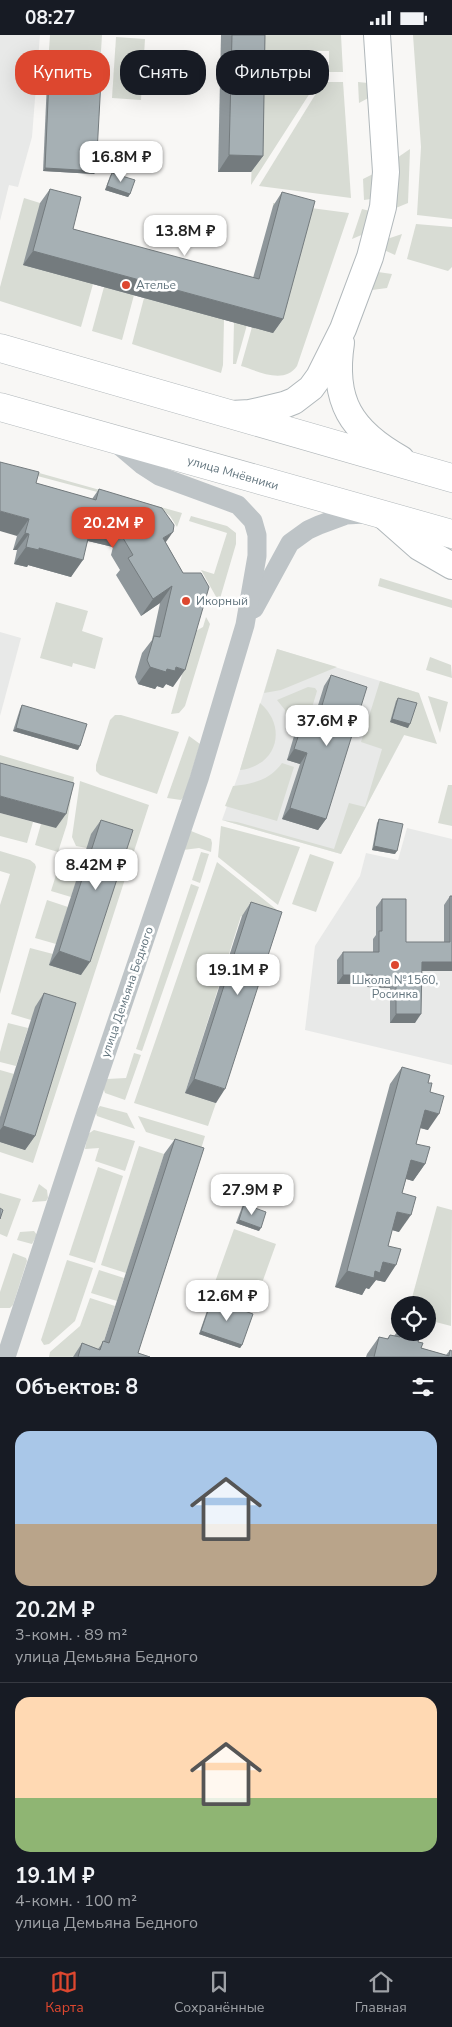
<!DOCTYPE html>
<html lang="ru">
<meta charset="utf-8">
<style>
:root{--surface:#171b24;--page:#20242c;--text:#f1f3f6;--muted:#9ea1a6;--line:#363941;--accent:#dd472f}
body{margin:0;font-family:"Nunito Sans",sans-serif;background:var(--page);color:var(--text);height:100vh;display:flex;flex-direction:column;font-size:19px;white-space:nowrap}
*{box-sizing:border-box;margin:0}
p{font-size:16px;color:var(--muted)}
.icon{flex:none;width:28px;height:28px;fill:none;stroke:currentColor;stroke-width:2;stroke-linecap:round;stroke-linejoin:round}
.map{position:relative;height:1322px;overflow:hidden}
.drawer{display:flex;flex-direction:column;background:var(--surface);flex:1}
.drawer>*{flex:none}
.banner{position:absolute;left:15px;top:15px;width:422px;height:45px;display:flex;gap:10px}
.controls{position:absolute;left:391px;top:1261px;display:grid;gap:10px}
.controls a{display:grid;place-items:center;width:45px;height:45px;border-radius:50%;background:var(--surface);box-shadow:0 5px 20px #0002;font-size:25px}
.price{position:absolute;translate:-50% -42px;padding:0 11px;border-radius:10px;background:#fff;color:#222;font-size:16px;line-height:32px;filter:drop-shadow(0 1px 2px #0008)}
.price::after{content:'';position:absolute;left:50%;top:30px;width:15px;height:11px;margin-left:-8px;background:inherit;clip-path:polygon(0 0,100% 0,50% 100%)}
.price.selected{background:var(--accent);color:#fff}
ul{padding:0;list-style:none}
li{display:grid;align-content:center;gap:10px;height:265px;padding:0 15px}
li+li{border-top:1px solid var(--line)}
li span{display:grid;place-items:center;height:155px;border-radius:15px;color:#555}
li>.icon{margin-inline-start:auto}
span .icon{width:90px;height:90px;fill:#fffc;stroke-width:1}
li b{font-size:21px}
h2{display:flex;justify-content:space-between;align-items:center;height:60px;padding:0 15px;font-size:21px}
.chip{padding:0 18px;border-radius:20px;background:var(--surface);box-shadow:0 5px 20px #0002;font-size:18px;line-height:45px}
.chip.selected{background:var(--accent);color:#fff}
.status{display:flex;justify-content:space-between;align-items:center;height:35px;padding:0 25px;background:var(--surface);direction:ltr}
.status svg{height:14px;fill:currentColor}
.tab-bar{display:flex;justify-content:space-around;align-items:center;height:70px;border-top:1px solid var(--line);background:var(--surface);font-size:14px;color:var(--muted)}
.tab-bar a{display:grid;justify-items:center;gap:2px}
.tab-bar .selected{color:var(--accent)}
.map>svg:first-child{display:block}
</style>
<div class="status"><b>08:27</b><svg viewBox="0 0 49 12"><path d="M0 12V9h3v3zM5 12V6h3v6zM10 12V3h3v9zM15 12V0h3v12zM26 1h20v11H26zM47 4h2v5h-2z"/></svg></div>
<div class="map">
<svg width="452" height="1322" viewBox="0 0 452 1322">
<rect width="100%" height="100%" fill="#f8f7f5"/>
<!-- built -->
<g fill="#e8e9e8">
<polygon points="0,0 40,0 32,102 18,152 9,150 0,186"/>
<polygon points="0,597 21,603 0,681"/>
<polygon points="277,614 419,658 408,693 341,819 222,785 240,735"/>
<polygon points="407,793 452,804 452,1030 305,995 315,911 360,841 366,818 398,825"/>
</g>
<!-- green -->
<g fill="#d8dcd4">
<polygon points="50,0 102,0 99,49 47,46"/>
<polygon points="257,0 341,0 343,37 329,37 329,16 309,16 309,47 317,47 251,150"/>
<polygon points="413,0 452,0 452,184 417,180 421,112"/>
<polygon points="116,2 145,4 141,65 112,63"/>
<polygon points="323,47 343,47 351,163 259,151"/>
<polygon points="358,47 368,48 374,60 359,68"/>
<polygon points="410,114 408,168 391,175 394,125"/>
<polygon points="373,139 376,139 371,164 364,165 363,144"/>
<polygon points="24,163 40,168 93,249 81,292 0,266 0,252"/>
<path d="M 273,168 L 349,178 L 297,331 C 284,350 258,336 241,331 L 252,292 L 273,297 L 306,180 L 273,171 Z"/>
<polygon points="362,174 370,176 371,196 352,204"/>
<polygon points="416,189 452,192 452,232 448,236 407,224"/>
<polygon points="402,199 395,220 384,215 387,204"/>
<polygon points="378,237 392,239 387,253 372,255 371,254"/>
<polygon points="104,252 134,260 122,305 92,296"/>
<polygon points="144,263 224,284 223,330 221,338 132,309"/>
<polygon points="234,287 247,290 236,329 233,329"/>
<polygon points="0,427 182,478 177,492 170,481 161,474 0,431"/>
<polygon points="191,481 227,491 236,498 236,509 219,567 201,535 214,539 227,498 189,486"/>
<polygon points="380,543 452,565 452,573 378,551"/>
<polygon points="56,567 88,576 82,596 103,603 95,634 73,628 72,632 40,623"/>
<polygon points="206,582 210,589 185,671 179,678 171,679 194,597 203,592"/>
<polygon points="277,614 337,632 281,655 264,658"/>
<polygon points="430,622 451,630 452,643 426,635"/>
<polygon points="380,646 419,658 437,709 404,700 341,819 222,785 237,787 334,814 349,768 365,772 382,714 361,707"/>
<polygon points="308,652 315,653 317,656 304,699 290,695 285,675 277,665"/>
<polygon points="428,661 448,667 440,698"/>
<path d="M 260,668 C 288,692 277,731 240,735 Z"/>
<polygon points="115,680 121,680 179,697 157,759 100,740 96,736 96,730 110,685"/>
<polygon points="189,701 200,709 184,762 181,765 167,763"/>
<polygon points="0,720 74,742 67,789 58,817 35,810 41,789 0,744"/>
<path d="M 282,728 L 294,732 L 277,786 L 225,771 L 233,751 C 253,749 270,745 282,728 Z"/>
<polygon points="80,746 149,770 33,1128 0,1117 0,1107 25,1115 31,985 11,979 30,913 53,919 92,799 87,813 76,811 72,802"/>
<polygon points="448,750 452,750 452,791 438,788"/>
<polygon points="0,778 33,787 27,808 0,801"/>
<polygon points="221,791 300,812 278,870 218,822"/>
<polygon points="191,796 211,804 212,808 211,817 199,813 183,815"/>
<polygon points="0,816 30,825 35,829 36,832 0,959 0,870 10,839 0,836"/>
<polygon points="69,817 84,822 71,862 51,856 62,821"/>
<polygon points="201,817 209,819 200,848 192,845"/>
<polygon points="310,819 334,827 316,877 292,869"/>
<polygon points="217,827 277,875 272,891 241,881 185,1058 216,1068 208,1091 134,1068"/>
<polygon points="191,849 199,852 142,1016 136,1014"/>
<polygon points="47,865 68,872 56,909 35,903"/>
<polygon points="8,988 28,993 16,1031 0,1027 0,1017"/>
<polygon points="134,1018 141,1020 125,1065 105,1058 103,1052 107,1044 126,1043"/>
<polygon points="0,1035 14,1039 0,1082"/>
<polygon points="100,1071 127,1078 135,1094 97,1081 95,1076"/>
<polygon points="138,1081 205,1101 201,1114 146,1097"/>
<polygon points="94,1095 135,1106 125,1136 95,1126 99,1113 85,1114 88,1099"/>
<polygon points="139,1111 164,1119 126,1238 101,1230"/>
<polygon points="98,1132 123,1141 95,1228 69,1220"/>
<polygon points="39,1149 47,1155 48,1163 46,1166 32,1167"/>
<polygon points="0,1158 21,1164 7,1202 0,1199"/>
<polygon points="437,1171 452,1175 451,1291 428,1285 428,1270 410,1270"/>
<polygon points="234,1194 276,1209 257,1262 215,1247"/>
<polygon points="34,1196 37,1200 32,1209 17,1205 20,1197"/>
<polygon points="13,1218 26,1223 27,1226 13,1270 10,1273 0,1273 0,1257"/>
<polygon points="67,1225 93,1233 75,1286 49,1309 44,1310 41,1305"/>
<polygon points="99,1235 124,1243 117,1266 91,1258"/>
<polygon points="90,1263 115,1271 99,1322 49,1322 50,1317 80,1291"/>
</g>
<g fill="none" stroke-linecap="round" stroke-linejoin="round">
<defs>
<g id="secondary">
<path d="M 341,308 C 332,366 351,396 401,424"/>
<polyline points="231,379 250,378 284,370 294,366 311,353 319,342 343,294 370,222 383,172 386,137 377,0"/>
<polyline points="385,482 419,512 452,531"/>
</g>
<g id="primary">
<polyline points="0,313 452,443"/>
<polyline points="0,372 452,499"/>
</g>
</defs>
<!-- secondary casing -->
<use href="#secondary" stroke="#b1b8bb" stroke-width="28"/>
<!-- primary casing -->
<use href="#primary" stroke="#b2b8bb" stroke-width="29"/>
<!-- street -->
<g stroke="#bec4c7" stroke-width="19">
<polyline points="254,574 290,508 308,495 319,490 346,480 365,479"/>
<polyline points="6,1322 84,1084 199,744 245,590 257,521 257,500 253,486 238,470 159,441 142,430 116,408"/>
</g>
<!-- secondary -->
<use href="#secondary" stroke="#fff" stroke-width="26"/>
<!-- primary -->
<use href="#primary" stroke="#fff" stroke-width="28"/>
</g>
<!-- wall -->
<g fill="#8f979b">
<polygon points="221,0 265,0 263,121 251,137 218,137"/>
<polygon points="298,23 311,39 308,42 295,42 295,26"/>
<polygon points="49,43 96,136 94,139 43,136 47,46"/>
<polygon points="112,138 130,159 128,162 105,155 110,141"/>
<polygon points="50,154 73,194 253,243 273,171 282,157 283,284 273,298 23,230 40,168"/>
<polygon points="36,448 92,464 99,454 166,508 183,538 173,652 166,649 163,653 157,651 155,654 138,649 135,642 142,618 152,605 160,568 141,581 116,540 120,535 111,520 113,512 88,506 71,542 28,530 27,532 14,529 17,515 13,515 17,501"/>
<polygon points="331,640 326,784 318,795 282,784 300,729 287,725 294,701 302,690 311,693 324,651"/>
<polygon points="398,663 408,693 390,687 396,666"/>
<polygon points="22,670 78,715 13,696 20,674"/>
<polygon points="379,784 395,819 372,815 377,788"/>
<polygon points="101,785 81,940 49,930 91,799"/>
<polygon points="450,861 452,861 452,936 422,936 415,988 390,988 390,953 367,952 367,949 337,949 337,925 343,917 373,917 373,904 376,900 376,872 382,864 406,907 444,907 444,870"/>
<polygon points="251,867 216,1068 185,1058 242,881"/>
<polygon points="44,958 35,1101 25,1115 0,1107 0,1082 35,972"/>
<polygon points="402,1032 428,1048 430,1057 428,1095 420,1093 416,1109 425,1129 413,1146 406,1144 402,1158 399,1197 392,1195 388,1211 385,1247 376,1245 369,1254 366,1253 362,1260 335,1252 390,1049"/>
<polygon points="175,1104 138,1318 150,1322 73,1322 82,1308 98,1314 104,1306 164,1119"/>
<polygon points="244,1169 259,1196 236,1188 242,1172"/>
<polygon points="212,1264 242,1310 240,1313 199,1299 210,1267"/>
<polygon points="400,1293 400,1298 420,1298 418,1307 421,1313 446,1320 450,1315 452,1322 366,1322 367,1319 379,1302 387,1304 390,1300 394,1301"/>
</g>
<!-- shaded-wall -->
<g fill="#747b7e">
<polygon points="297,39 311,39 308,42 295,42"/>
<polygon points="229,120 263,121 251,137 218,137"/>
<polygon points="45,133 96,136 94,139 43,136"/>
<polygon points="107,151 130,159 128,162 105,155"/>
<polygon points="33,216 283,284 273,298 23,230"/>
<polygon points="0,476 29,484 17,501 0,496"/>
<polygon points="97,489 125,495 113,512 88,506 83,513 90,495"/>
<polygon points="173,497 161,514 163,503"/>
<polygon points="25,498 29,499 17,515 13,515"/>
<polygon points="26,512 39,513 83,525 71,542 28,530 27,532 14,529"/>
<polygon points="172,551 160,568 141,581 153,564"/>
<polygon points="150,632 176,632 185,635 173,652 166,649 163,653 157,651 155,654 138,649"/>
<polygon points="392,684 410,689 408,693 390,687"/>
<polygon points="16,693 80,711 78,715 13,696"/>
<polygon points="294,714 307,718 300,729 287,725"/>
<polygon points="0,761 66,779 56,793 0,778"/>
<polygon points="290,773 326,784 318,795 282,784"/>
<polygon points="374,811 397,816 395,819 372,815"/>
<polygon points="59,916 90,927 81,940 49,930"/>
<polygon points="422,927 452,927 452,936 416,936"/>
<polygon points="343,940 373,940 367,949 337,949"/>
<polygon points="373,944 396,944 390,953 367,952"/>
<polygon points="396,979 421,979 415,988 390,988"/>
<polygon points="194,1044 225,1054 216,1068 185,1058"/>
<polygon points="425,1075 439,1079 428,1095 413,1091"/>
<polygon points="3,1091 35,1101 25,1115 0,1107 0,1095"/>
<polygon points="411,1125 425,1129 413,1146 400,1142"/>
<polygon points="397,1177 411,1180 399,1197 385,1193"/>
<polygon points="239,1185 261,1193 259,1196 236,1188"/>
<polygon points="383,1227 396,1230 385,1247 376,1245 369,1254 366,1253 362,1260 335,1252 347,1236"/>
<polygon points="201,1296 242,1310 240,1313 199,1299"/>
</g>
<!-- building -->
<g fill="#a6b0b4" stroke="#747b7e">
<polygon points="232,0 265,0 263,121 229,120"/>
<polygon points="298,23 311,23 311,39 297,39"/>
<polygon points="49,43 101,45 96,136 45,133"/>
<polygon points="112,138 135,145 130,159 107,151"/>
<polygon points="50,154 81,162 73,194 259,244 282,157 315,166 283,284 33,216"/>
<polygon points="0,427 39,437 36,448 96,465 99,454 162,473 174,490 173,497 163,503 183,538 201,538 209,552 185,635 176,632 175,636 167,634 166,637 150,632 147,625 154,601 160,602 172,551 153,564 128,523 133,520 123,503 125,495 97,489 95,497 90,495 83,525 39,513 39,515 26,512 29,499 25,498 29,484 0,476"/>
<polygon points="331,640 367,652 326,784 290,773 307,718 294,714 302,690 315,694"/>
<polygon points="398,663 417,668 410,689 392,684"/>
<polygon points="22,670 87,689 80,711 16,693"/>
<polygon points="0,728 74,748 66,779 0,761"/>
<polygon points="379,784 403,789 397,816 374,811"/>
<polygon points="101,785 133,795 90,927 59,916"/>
<polygon points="450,861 452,861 452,927 422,927 421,979 396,979 396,944 373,944 373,940 343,940 343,917 379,917 379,896 382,896 382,864 406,864 406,907 450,907"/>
<polygon points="251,867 282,877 225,1054 194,1044"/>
<polygon points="44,958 76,968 35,1101 3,1091"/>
<polygon points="402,1032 430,1040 428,1048 432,1048 430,1057 444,1061 439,1079 425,1075 416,1109 430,1112 425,1129 411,1125 402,1158 416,1162 411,1180 397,1177 388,1211 401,1214 396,1230 383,1227 380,1238 375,1236 374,1243 347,1236"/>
<polygon points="175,1104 204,1113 138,1318 150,1322 78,1322 82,1308 100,1315 103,1306 109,1308"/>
<polygon points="244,1169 266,1177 261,1193 239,1185"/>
<polygon points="0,1173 3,1175 0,1184"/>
<polygon points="212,1264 253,1279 242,1310 201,1296"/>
<polygon points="401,1298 420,1298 418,1307 423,1308 421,1313 449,1321 450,1315 452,1316 452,1322 374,1322 379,1302 388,1304 390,1300 400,1302"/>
</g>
<!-- markers -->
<g fill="#dd472f" stroke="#fff" stroke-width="2">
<circle cx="126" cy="250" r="5"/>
<circle cx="186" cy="566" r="5"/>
<circle cx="395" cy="930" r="5"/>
</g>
<g text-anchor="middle" stroke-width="5" stroke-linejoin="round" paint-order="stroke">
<!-- poi labels -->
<g font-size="12" fill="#64767f" stroke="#fff" text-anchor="start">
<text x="136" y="254">Ателье</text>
<text x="196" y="570">Икорный</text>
<text x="395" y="949" text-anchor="middle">Школа №1560,<tspan x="395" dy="14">Росинка</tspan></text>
</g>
<!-- street labels -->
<g font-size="12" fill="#64767f" stroke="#fff">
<text transform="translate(233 438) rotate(16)" y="4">улица Мнёвники</text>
<text transform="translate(127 957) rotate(-71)" y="4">улица Демьяна Бедного</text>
</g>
</g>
</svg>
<div class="controls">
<a><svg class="icon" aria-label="locate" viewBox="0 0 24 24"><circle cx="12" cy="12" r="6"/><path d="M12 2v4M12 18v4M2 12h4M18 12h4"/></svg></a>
</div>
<b class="price" style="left:121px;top:148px">16.8M ₽</b>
<b class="price" style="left:185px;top:222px">13.8M ₽</b>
<b class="price selected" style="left:113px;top:514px">20.2M ₽</b>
<b class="price" style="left:327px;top:712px">37.6M ₽</b>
<b class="price" style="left:96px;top:856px">8.42M ₽</b>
<b class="price" style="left:238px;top:961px">19.1M ₽</b>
<b class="price" style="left:252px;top:1181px">27.9M ₽</b>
<b class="price" style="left:227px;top:1287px">12.6M ₽</b>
<div class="banner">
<a class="chip selected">Купить</a>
<a class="chip">Снять</a>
<a class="chip">Фильтры</a>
</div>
</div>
<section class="drawer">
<h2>Объектов: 8<svg class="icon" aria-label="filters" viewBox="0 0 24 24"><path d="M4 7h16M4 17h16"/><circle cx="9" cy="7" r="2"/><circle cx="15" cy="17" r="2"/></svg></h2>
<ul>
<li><span style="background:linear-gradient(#a9c7e8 60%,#b9a48a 0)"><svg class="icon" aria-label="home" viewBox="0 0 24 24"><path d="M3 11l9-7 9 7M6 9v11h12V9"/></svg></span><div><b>20.2M ₽</b><p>3-комн. · 89 m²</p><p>улица Демьяна Бедного</p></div></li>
<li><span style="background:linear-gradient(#ffd9b3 65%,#8fb573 0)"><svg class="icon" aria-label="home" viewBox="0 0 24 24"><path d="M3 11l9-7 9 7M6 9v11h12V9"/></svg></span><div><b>19.1M ₽</b><p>4-комн. · 100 m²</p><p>улица Демьяна Бедного</p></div></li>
</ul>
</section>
<nav class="tab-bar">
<a class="selected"><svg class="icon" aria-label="map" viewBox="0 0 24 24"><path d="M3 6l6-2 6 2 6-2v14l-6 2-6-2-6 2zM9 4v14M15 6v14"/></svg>Карта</a>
<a><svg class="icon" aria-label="saved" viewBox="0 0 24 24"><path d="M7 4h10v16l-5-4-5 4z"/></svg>Сохранённые</a>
<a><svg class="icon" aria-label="home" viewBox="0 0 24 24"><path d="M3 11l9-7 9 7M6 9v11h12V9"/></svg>Главная</a>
</nav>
